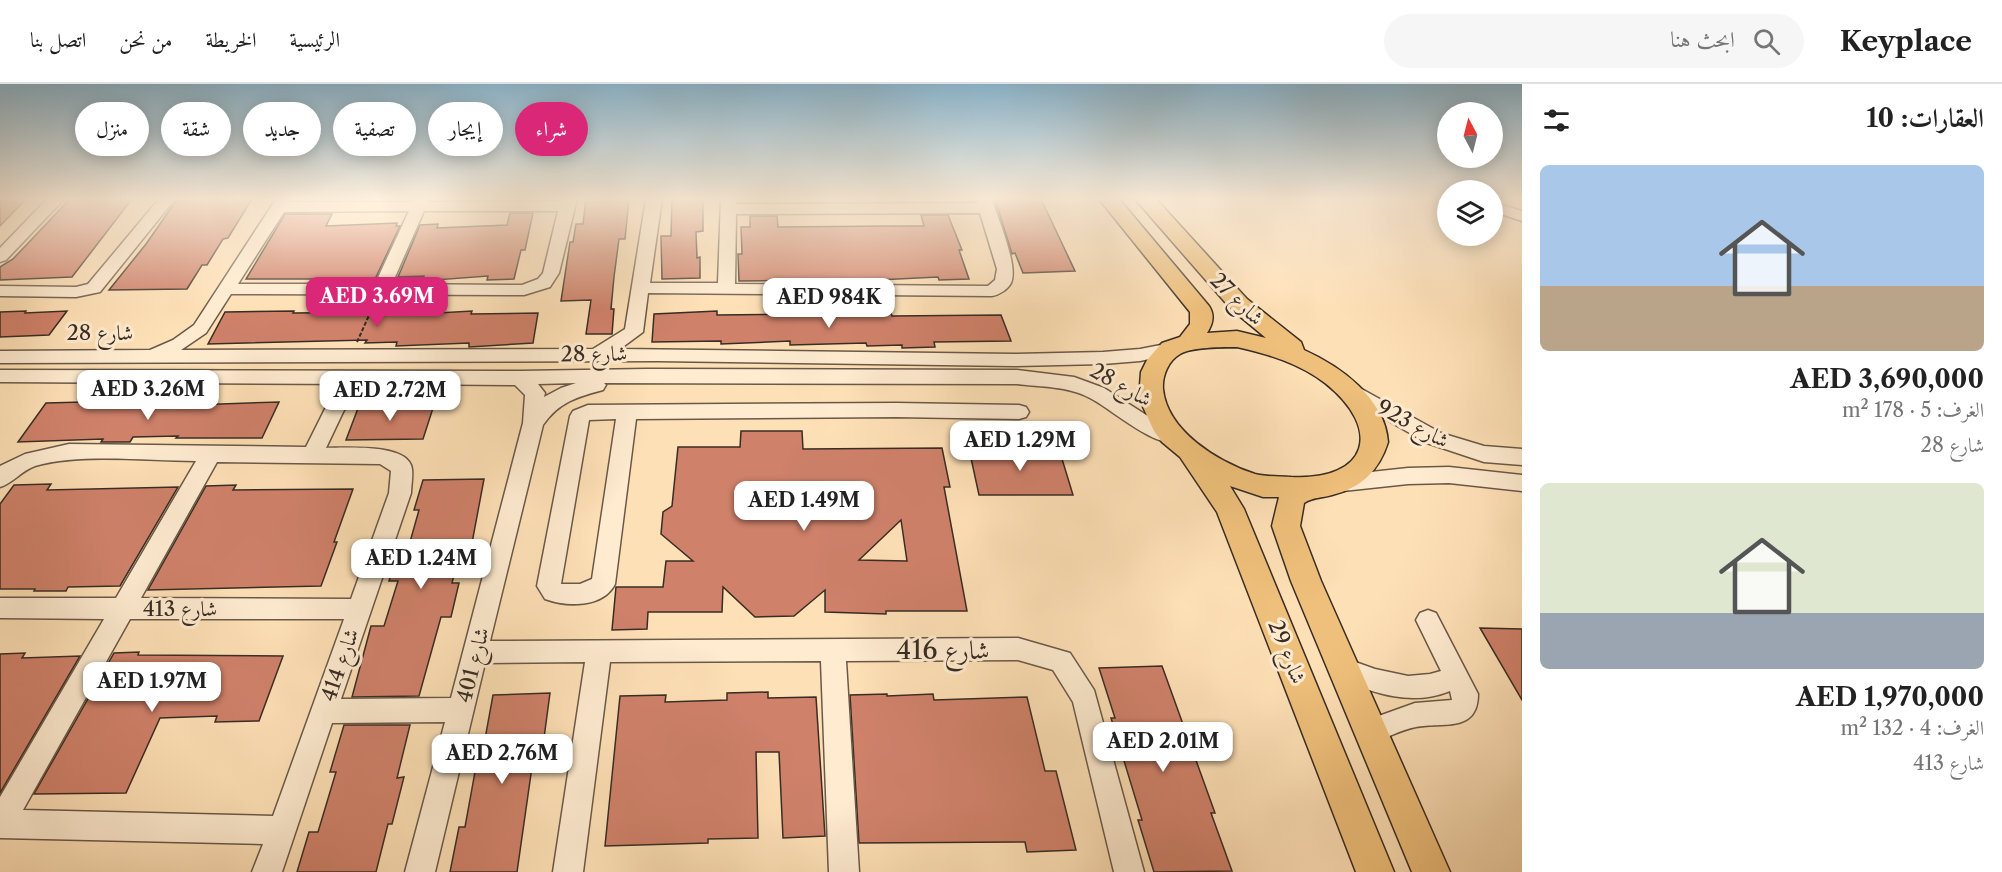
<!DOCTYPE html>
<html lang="ar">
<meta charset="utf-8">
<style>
:root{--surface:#fff;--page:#f6f6f6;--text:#222;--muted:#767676;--line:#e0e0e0;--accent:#db2777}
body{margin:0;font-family:"Libre Caslon Text",Amiri,serif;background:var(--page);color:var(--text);direction:rtl;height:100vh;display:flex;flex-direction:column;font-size:22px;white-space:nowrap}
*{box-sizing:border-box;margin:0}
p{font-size:20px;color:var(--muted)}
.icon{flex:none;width:33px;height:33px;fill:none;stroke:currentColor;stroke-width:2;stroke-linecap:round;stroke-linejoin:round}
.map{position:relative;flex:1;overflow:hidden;direction:ltr}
.side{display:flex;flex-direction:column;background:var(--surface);width:480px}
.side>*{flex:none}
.banner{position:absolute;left:18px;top:18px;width:570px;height:54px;direction:rtl;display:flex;gap:12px}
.needle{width:39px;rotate:353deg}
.controls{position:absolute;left:1437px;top:18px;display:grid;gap:12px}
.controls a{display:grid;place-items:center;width:66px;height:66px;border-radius:50%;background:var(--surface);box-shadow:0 3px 15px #0003;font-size:30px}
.price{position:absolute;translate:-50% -51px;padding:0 14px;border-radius:12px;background:#fff;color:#222;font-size:20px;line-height:39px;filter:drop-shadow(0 2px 3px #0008)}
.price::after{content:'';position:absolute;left:50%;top:36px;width:18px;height:14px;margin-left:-9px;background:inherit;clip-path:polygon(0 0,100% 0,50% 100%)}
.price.selected{background:var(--accent);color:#fff}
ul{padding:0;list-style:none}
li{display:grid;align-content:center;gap:12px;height:318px;padding:0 18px}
li span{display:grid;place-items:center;height:186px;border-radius:9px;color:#555}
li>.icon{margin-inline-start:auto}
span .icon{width:108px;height:108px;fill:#fffc;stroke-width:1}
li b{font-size:26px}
h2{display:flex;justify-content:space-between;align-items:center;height:72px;padding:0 18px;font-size:26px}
.tag{padding:0 21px;border-radius:27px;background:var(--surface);box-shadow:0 3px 15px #0003;font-size:21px;line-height:54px}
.tag.selected{background:var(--accent);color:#fff}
header{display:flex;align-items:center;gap:36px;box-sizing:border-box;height:84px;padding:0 30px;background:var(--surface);border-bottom:2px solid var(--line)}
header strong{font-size:28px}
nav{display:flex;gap:33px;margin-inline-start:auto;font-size:21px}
.search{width:420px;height:54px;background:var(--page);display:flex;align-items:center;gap:15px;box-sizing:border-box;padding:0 21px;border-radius:33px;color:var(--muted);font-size:22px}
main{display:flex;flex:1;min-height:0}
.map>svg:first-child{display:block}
</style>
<header>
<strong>Keyplace</strong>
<div class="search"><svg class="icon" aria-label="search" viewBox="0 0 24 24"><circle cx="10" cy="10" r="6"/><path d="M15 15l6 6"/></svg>ابحث هنا</div>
<nav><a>الرئيسية</a><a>الخريطة</a><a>من نحن</a><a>اتصل بنا</a></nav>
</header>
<main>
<section class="side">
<h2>العقارات: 10<svg class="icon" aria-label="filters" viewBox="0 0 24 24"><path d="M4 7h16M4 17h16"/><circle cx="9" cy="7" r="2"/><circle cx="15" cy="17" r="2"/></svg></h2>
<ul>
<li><span style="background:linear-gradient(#a9c7e8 65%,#b9a48a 0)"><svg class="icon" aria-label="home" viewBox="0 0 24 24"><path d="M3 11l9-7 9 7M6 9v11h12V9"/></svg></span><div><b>AED 3,690,000</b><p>الغرف: 5 · 178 m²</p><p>شارع 28</p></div></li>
<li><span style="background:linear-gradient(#dfe7d0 70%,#9aa5b1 0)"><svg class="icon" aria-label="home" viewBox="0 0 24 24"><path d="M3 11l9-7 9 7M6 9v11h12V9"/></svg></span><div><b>AED 1,970,000</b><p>الغرف: 4 · 132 m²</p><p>شارع 413</p></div></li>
</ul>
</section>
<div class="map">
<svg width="1522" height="788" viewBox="0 0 1522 788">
<rect width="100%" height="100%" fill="#fee0b6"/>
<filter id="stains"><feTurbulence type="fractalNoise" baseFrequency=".00333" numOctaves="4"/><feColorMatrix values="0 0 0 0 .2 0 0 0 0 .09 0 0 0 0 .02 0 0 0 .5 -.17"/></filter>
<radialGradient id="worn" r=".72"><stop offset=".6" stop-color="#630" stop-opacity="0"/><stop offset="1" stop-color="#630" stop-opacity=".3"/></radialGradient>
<!-- building -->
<g fill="#cf816a" stroke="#382c24" stroke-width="1.5" fill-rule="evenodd">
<polygon points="0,115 26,115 0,142"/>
<polygon points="70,115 132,115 72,193 0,196 0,183 13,175"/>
<polygon points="218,115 252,115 228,154 223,155 207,181 202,181 187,205 109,206 146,160 176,117"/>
<polygon points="586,115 629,115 625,155 619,155 614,193 611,225 614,225 612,250 586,250 591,216 561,217 570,158 573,158 576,140 583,140"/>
<polygon points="672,115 703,115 703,147 696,148 697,174 700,173 700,194 662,195 661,152 671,152"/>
<polygon points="995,115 1041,115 1075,187 1023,189 1015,169 1012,170"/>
<polygon points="510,129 533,129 525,166 521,166 514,195 487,196 488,192 422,197 424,192 398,193 420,141 438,140 437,144 507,141"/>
<polygon points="285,130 332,130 326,142 397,139 396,142 400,142 376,193 373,195 246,195"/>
<polygon points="921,131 948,131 962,166 959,166 969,195 939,196 938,193 837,198 836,196 739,197 738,170 742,170 741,143 750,143 750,132 777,132 778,143 890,142 924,142"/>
<polygon points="26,227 25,229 67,227 49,251 0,253 0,228"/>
<polygon points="294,227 293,229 403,228 402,231 472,227 471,230 538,229 533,259 469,263 469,259 396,262 397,258 365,259 367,256 208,260 225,228"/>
<polygon points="717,227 717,231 891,229 892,232 1001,231 1011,257 934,258 935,263 902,264 902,261 867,262 866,259 790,261 790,257 721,260 721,257 652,258 654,230"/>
<polygon points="120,317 118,321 196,317 193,321 279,318 262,354 176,354 178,352 133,353 130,358 101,358 103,355 18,358 46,319"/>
<polygon points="395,318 394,322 434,321 423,355 346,356 360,319"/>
<path d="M 741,347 L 802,347 L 803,365 L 942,364 L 950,403 L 944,403 L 967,527 L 886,527 L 886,530 L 825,528 L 825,506 L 794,532 L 755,533 L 723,503 L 722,528 L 648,528 L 647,545 L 612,546 L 616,503 L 663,503 L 666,477 L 693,477 L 661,450 L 663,428 L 672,422 L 678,363 L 740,363 ZM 901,436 L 907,477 L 859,476 Z"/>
<polygon points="969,365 1059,365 1073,411 979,411"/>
<polygon points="484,395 472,459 462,459 452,499 459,499 451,533 441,533 419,612 352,613 371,542 384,542 398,497 389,497 398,466 408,465 419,426 414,426 423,396"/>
<polygon points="51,400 47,406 178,403 120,502 68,503 66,507 34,507 35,505 0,505 0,420 14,401"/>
<polygon points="236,401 233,406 353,405 334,458 337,458 321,502 148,506 206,402"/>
<polygon points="1480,544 1522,545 1522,616"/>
<polygon points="139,568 138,571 283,572 259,637 215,638 217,632 160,634 126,709 34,710 114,569"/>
<polygon points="25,569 22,574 80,572 0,709 0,570"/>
<polygon points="1162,582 1215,729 1211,729 1232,787 1154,788 1138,736 1142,736 1111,634 1115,634 1099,584"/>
<polygon points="768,608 768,614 816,613 825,752 783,754 779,668 756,668 758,754 708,755 708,759 605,762 620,612 666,611 665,618 727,616 727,609"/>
<polygon points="550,609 542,669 534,669 517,788 450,788 459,743 465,743 477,677 481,677 493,611"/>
<polygon points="887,610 887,612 933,610 934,616 1027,613 1045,687 1056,687 1076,766 1027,768 1025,758 859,759 850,611"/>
<polygon points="344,641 410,641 397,694 404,693 392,740 388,740 376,788 297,788 309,748 318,748 336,688 330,688"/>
</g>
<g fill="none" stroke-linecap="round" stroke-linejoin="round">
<defs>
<g id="minor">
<polygon points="47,115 64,115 6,176 0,178 0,164"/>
<polygon points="159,115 175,115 100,208 76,213 0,212 0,202 76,203 88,200"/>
<path d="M 276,115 L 292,115 L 289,118 L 413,118 L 414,115 L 430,115 L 428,118 L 561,117 L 561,115 L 577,115 L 559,189 L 550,203 L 524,211 L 231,210 L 206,249 L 181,266 L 593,265 L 625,245 L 646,115 L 662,115 L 650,199 L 718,199 L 721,115 L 737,115 L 736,120 L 978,119 L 976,115 L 992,115 C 997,133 1019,182 1011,199 C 1008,205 999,211 992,212 L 648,209 L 643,248 L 620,265 L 1014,270 L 1103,268 L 1140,265 L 1171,259 L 1177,261 L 1180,265 L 1177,269 L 1140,277 L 1103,280 L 1014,282 L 658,277 L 0,279 L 0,267 L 150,266 L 173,256 L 194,241 ZM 409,127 L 375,200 L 238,200 L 284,128 ZM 424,127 L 558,127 L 543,189 L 538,195 L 522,201 L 392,200 ZM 980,129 L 997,185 L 995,196 L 988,202 L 735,200 L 736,130 Z"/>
<polygon points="1492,118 1522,127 1522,137 1492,127"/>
<path d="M 647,285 L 1017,286 L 1074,293 L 1104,304 L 1154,336 L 1181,348 L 1184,353 L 1181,358 C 1156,366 1112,325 1090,314 C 1068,302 1041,303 1017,300 L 604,299 L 606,301 L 603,306 C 577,313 559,318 543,341 L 490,557 L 1018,554 L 1070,569 L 1094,606 L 1144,788 L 1114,788 L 1073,618 L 1053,586 L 1018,576 L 846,577 L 859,788 L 829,788 L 821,577 L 610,578 L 583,788 L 553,788 L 585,578 L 485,579 L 435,788 L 405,788 L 445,638 L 332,639 L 282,788 L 252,788 L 263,760 L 0,754 L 0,713 L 104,535 L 0,534 L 0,514 L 116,514 L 196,377 C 149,377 79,369 35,382 C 21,387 13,399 0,403 L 0,382 L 25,370 L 69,360 L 306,363 L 329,317 L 357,300 L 0,298 L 0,286 L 520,287 ZM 576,299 L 561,304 L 544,313 L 545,309 L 538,300 ZM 390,300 L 515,301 L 525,311 L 523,339 L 451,614 L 341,615 L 411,409 C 411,402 413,393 412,385 C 409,359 345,364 326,364 L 344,326 L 361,314 ZM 217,378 L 380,380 L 391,387 L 389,409 L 351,515 L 141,514 ZM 130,535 L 344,535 L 273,732 L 23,726 Z"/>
<polygon points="1349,298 1441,349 1484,362 1522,365 1522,381 1484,378 1427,359 1342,310 1339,305 1342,300"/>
<path d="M 896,319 L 1019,321 L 1026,323 L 1029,328 L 1026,333 L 1019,335 L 896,333 L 636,335 L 615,500 C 603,524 567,523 545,515 L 537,502 L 570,332 L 573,327 L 588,321 ZM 616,335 L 592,495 L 580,500 L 561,500 L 589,336 Z"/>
<polygon points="1449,383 1522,391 1522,407 1449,399 1408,400 1343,407 1336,405 1332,399 1336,393 1343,391 1408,384"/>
<path d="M 1428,526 L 1436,529 L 1478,610 C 1478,649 1443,638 1416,643 C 1401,646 1385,654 1371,660 L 1362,656 L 1358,647 L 1362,638 L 1415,619 L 1452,616 L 1450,607 C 1410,623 1374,609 1335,593 L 1332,585 L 1335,577 L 1344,574 L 1375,585 L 1408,592 L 1430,590 L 1441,587 L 1416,536 L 1420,529 Z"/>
</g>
<path id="major" d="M 1099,115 L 1119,115 L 1209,222 C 1215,231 1213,240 1207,249 L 1237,247 L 1266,254 L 1231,225 L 1135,115 L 1156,115 L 1247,215 L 1301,258 L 1304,266 C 1340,282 1385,314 1388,358 C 1379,387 1361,404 1332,411 C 1322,414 1313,413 1304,419 L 1300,442 L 1321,497 L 1450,788 L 1412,788 L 1291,497 L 1272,442 L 1279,413 L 1263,413 L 1230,402 L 1244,425 L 1394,788 L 1356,788 L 1217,428 L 1180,373 L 1162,358 L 1154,347 L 1139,314 L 1141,288 L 1147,276 L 1162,259 L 1180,253 L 1190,240 L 1190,228 ZM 1237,263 C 1268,270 1299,279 1325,299 C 1383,345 1369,397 1291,393 C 1279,392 1267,393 1255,390 C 1218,378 1167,347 1163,305 C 1162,292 1168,277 1180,270 C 1191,263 1222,263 1237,263 Z"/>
</defs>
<!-- minor casing -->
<use href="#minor" stroke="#6a5948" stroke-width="3"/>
<!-- major casing -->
<use href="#major" stroke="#382c24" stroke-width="3"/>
<!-- path -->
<polyline stroke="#382c24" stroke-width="2" stroke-dasharray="4 2" stroke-linecap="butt" points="357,258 375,218"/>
<!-- minor -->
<use href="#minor" fill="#feebd0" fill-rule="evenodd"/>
<!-- major -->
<use href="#major" fill="#efc07b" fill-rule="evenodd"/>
</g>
<!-- sky -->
<linearGradient id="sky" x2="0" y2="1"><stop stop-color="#8bb8d2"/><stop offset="0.51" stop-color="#fff1de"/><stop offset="1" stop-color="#fff1de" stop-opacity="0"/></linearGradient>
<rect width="1522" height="225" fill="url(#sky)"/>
<g text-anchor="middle" stroke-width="6" stroke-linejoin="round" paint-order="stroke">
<!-- street labels -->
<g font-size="21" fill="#382c24" stroke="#feebd0">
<text transform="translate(1237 215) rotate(44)" y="7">شارع 27</text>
<text x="100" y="256">شارع 28</text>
<text transform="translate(594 270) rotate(-1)" y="7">شارع 28</text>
<text transform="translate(1121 301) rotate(29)" y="7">شارع 28</text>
<text transform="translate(1413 340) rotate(28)" y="7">شارع 923</text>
<text x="180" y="532">شارع 413</text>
<text transform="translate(1287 568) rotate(68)" y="7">شارع 29</text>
<text transform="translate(340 581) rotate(-71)" y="7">شارع 414</text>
<text transform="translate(473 581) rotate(-76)" y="7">شارع 401</text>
</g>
<!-- near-street labels -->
<g font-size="26" fill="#382c24" stroke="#feebd0">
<text x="943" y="575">شارع 416</text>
</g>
</g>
<rect width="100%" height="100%" filter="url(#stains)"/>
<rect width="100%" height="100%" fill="url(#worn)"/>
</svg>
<div class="controls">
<a><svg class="needle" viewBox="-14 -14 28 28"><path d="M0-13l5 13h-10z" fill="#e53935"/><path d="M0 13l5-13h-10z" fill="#767676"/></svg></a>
<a><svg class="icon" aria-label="layers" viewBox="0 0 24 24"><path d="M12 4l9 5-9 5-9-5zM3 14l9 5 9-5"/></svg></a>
</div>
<b class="price selected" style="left:377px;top:244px">AED 3.69M</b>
<b class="price" style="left:829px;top:245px">AED 984K</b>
<b class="price" style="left:148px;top:337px">AED 3.26M</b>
<b class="price" style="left:390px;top:338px">AED 2.72M</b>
<b class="price" style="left:1020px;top:388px">AED 1.29M</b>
<b class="price" style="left:804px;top:448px">AED 1.49M</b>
<b class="price" style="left:421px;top:506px">AED 1.24M</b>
<b class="price" style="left:152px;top:629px">AED 1.97M</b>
<b class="price" style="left:1163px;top:689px">AED 2.01M</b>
<b class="price" style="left:502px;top:701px">AED 2.76M</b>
<div class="banner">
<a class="tag selected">شراء</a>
<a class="tag">إيجار</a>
<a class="tag">تصفية</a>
<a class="tag">جديد</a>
<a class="tag">شقة</a>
<a class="tag">منزل</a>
</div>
</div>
</main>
